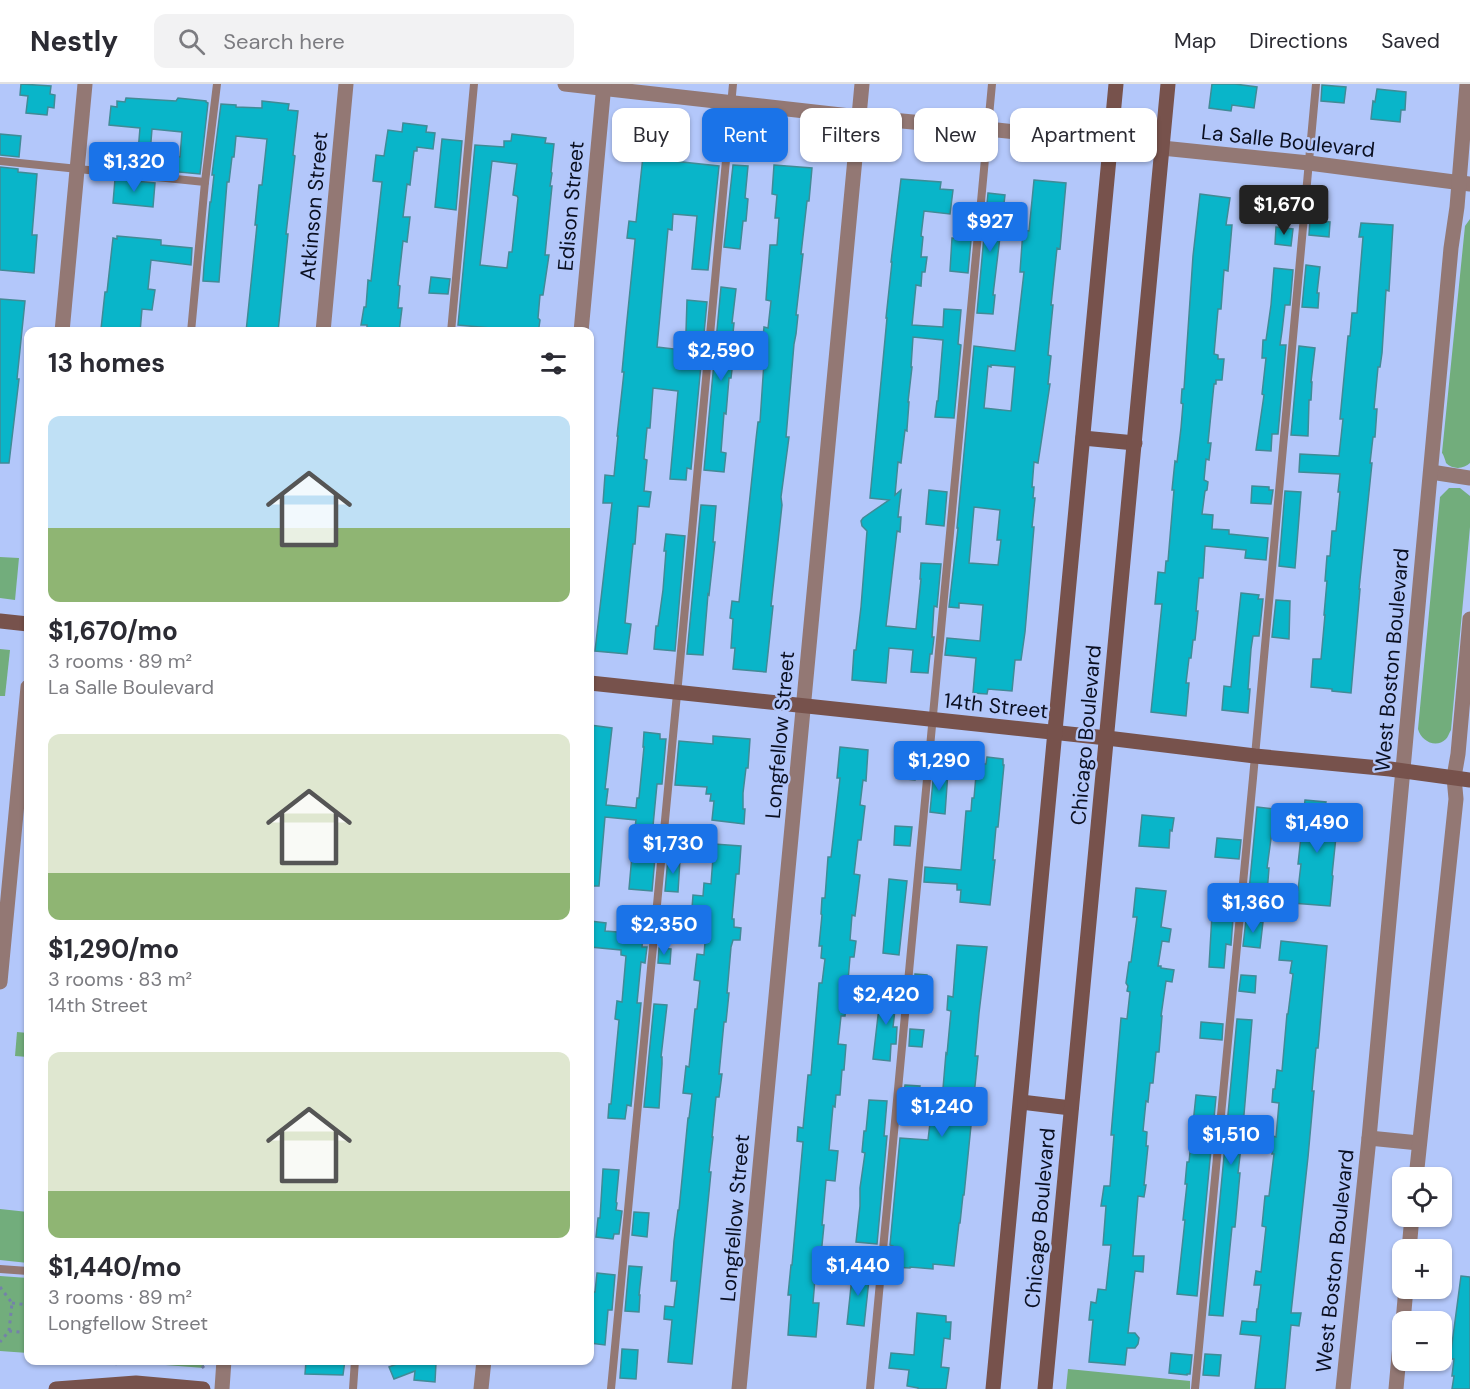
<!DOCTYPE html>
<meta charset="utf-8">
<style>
:root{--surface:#fff;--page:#f2f2f3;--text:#2b2b33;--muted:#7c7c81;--line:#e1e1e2;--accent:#1a73e8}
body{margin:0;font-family:"DM Sans",sans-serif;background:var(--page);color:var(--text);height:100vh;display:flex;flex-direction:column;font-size:22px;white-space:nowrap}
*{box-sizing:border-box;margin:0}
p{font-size:20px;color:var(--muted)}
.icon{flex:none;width:33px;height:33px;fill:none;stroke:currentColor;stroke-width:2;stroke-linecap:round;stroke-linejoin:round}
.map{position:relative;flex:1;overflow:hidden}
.details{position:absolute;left:24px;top:243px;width:570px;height:1038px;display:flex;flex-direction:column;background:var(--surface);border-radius:12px;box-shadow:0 2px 4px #0004}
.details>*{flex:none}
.hud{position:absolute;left:612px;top:24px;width:570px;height:54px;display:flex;gap:12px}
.controls{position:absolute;left:1392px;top:1083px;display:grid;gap:12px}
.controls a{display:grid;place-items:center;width:60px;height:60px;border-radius:12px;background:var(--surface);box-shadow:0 2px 4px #0004;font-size:30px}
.price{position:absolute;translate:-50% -51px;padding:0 14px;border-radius:6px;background:var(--accent);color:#fff;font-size:20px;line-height:39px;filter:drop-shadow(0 2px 3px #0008)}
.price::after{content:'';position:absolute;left:50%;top:36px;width:18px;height:14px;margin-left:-9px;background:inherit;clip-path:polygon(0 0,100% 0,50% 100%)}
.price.selected{background:#222;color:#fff}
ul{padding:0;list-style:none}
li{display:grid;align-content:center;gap:12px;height:318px;padding:0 24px}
li span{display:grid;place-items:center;height:186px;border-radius:12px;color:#555}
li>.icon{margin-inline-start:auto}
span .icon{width:108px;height:108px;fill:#fffc;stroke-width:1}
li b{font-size:26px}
h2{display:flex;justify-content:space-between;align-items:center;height:72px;padding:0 24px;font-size:26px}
.pill{padding:0 21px;border-radius:12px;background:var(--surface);box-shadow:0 2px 4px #0004;font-size:21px;line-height:54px}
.pill.selected{background:var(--accent);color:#fff}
header{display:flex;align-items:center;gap:36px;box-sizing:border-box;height:84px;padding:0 30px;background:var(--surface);border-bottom:2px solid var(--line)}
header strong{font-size:28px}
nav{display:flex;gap:33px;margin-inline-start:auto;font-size:21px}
.search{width:420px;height:54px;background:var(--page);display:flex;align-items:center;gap:15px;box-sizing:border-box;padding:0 21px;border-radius:12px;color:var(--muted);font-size:22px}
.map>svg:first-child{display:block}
</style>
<header>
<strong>Nestly</strong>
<div class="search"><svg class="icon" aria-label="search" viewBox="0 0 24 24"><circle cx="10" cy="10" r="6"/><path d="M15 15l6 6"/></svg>Search here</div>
<nav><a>Map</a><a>Directions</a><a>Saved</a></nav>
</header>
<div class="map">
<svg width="1470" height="1305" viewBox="0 0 1470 1305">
<rect width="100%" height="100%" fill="#b3c7fa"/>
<!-- green -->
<g fill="#72ad7c">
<path d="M 1470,135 L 1470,379 C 1464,385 1453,386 1446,379 C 1446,378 1443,369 1442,369 L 1465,142 Z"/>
<path d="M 1449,404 L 1460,404 L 1470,412 L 1470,443 L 1451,646 C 1449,649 1448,653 1446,655 C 1436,665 1421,657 1418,645 L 1440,413 Z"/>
<polygon points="0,473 19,474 15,516 0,514"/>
<polygon points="0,565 10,566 5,612 0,612"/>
<polygon points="17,948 28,949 28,973 15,972"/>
<polygon points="0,1125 28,1128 28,1179 0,1176"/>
<polygon points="0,1192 28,1194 28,1269 0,1267"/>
<polygon points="114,1277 204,1277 204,1284"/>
<polygon points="1068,1285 1190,1297 1190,1305 1066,1305"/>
</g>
<!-- building -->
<g fill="#09b5c9" stroke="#408b96" stroke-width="1.5" fill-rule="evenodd">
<polygon points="21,0 51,2 50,10 55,11 54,24 48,23 47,31 26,29 28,12 20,11"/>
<polygon points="1212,0 1235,0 1257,3 1254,24 1232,21 1231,27 1209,24"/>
<polygon points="1322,1 1346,3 1344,19 1321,17"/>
<polygon points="1377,5 1406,8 1405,26 1401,26 1400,38 1371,35 1373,17 1375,18"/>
<path d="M 126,14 L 176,17 L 178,14 L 206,17 L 206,18 L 208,19 L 200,90 L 115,82 L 117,66 L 138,68 L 140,44 L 109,41 L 111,22 L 117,23 L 117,17 L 125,18 ZM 152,45 L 182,48 L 180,73 L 150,70 Z"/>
<polygon points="262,17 289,20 288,26 298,27 293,71 295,72 286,150 288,150 278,248 246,248 257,141 255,141 259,101 262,101 267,55 236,52 234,73 232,73 229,98 227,98 219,198 203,197 204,182 210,118 211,118 214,91 212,91 221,20 236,21 236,23 262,24"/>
<polygon points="403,39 427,42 426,48 435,49 433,65 417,63 417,67 414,67 410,101 407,100 403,133 410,133 407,158 403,157 398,201 400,202 398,224 402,224 399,248 367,248 367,241 361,241 364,223 366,223 368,196 371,197 382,98 373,97 376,71 384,72 388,46 402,48"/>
<polygon points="0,50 21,52 19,73 0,71"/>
<path d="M 512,50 L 546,54 L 545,59 L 554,60 L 551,88 L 552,89 L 550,102 L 552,102 L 545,171 L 549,171 L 543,211 L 540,211 L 538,234 L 540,236 L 539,243 L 536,248 L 458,241 L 475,61 L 504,63 L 504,57 L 511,57 ZM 492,77 L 517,80 L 513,111 L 517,112 L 518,114 L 512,168 L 509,168 L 507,184 L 480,181 Z"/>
<polygon points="442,55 462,57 456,126 435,123"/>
<polygon points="649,56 675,58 673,77 719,82 708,186 692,185 697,132 673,130 672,146 668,145 657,263 682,266 684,248 686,248 687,216 707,218 691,385 687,384 686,396 670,395 678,307 653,304 650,344 647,344 644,375 647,376 644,407 651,408 649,423 638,422 635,460 633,460 625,539 631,540 627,570 595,567 612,419 603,419 605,391 614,392 618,352 617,352 624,288 622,288 626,246 635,157 635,155 627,154 629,137 636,138 643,72 647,72"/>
<polygon points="733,81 748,82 745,114 748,115 746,137 743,137 740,165 724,163"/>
<polygon points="774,81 812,84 809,117 807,117 801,170 803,170 796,231 798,231 796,250 794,260 786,353 789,353 781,413 782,421 771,522 773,522 766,588 733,585 735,564 731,564 733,535 730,534 732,517 739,518 756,355 758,338 760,338 764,278 756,277 758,263 762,263 764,243 768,244 771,217 766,216 770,161 777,161 779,134 775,134 777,111 772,110"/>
<polygon points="0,83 18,85 18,88 37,90 32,151 37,151 34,189 0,186"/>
<polygon points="115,95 155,99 153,123 113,119"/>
<polygon points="901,95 941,98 940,105 953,106 950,130 924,127 921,152 923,153 921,173 927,173 925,188 922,188 921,202 916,201 912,241 943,243 944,225 961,226 958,260 961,261 954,334 935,333 937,317 938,317 943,256 913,253 911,283 912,283 908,318 909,318 907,345 907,347 905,346 901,379 898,378 895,411 901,406 898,433 901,433 900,448 897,447 886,542 916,545 921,495 920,495 921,479 941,480 937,523 934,522 932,553 934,553 932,570 930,570 928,589 911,588 913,566 889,564 886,599 852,596 854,566 856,566 861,523 867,447 862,442 861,437 863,434 889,416 870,414 887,234 886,234 892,178 891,178"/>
<path d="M 1034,96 L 1066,99 L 1060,165 L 1057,164 L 1051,221 L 1053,221 L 1048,271 L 1051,272 L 1048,300 L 1050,300 L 1038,379 L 1034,378 L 1032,403 L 1034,403 L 1033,414 L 1035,414 L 1032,443 L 1034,443 L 1025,548 L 1021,576 L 1015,576 L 1012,607 L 988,605 L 987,610 L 973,609 L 976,574 L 945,571 L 947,554 L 980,557 L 983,521 L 959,519 L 959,524 L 949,523 L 958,444 L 957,444 L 974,262 L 1015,267 L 1024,188 L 1020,188 L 1023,146 L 1029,147 ZM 991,281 L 1015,283 L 1011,327 L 984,324 L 988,282 L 991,283 ZM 974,423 L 1000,426 L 997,456 L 1001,456 L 998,481 L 969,479 Z"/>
<polygon points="988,109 1005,111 993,211 995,211 993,230 977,229"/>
<polygon points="1200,110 1230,114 1226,141 1232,141 1228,187 1224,186 1221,225 1218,225 1214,270 1218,271 1218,275 1224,275 1222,296 1216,296 1216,300 1214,300 1208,359 1211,359 1209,376 1206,375 1204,396 1208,398 1207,406 1205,407 1202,430 1213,431 1212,445 1229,446 1229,450 1268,454 1266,476 1245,474 1246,466 1205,462 1203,494 1199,494 1196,527 1198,527 1195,556 1193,556 1191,574 1189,574 1186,599 1189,599 1186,632 1151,628 1162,520 1155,520 1158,488 1165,489 1166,477 1168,477 1174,406 1172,406 1175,377 1177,378 1181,344 1183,320 1181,319 1182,305 1184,305 1193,172"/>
<polygon points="1310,136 1330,138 1329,153 1309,151"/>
<polygon points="1361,139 1393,141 1389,207 1386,206 1382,269 1380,283 1378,283 1374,325 1377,325 1375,353 1373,353 1370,379 1372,379 1359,505 1360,505 1351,609 1332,607 1332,605 1311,603 1313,575 1321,575 1325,531 1324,531 1327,497 1325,497 1327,472 1330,472 1332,447 1336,447 1340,408 1338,408 1340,390 1299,388 1300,370 1339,372 1343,335 1340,335 1348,252 1350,252 1352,229 1357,229 1358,214 1363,153 1359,153"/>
<polygon points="1276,143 1293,145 1291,162 1275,160"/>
<polygon points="117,152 161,156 161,161 192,164 191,181 151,176 148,205 155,206 152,226 142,225 140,248 121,248 101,245 105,208 107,208 113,154 117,155"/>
<polygon points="952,154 971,156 968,189 950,187"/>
<polygon points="1306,181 1320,183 1317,209 1319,209 1318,224 1302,223"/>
<polygon points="1274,184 1293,186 1290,221 1285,221 1282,247 1280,261 1286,261 1278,350 1272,350 1271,367 1256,366 1264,311 1262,310 1266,274 1262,274 1263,256 1266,256 1271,221"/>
<polygon points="431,193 450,195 448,210 429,209"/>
<polygon points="721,203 736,205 732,239 734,239 731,269 734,269 731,294 729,294 726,330 724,329 721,368 726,369 724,388 704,386"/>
<polygon points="0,215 25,217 17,295 19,295 9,379 0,379"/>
<polygon points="1299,262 1315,264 1311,298 1312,298 1311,316 1309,316 1308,352 1291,351"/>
<polygon points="1252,402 1269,403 1269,406 1273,406 1271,420 1251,419"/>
<polygon points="929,406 947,408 944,442 926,440"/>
<polygon points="1285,407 1301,408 1295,484 1279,482"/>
<polygon points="701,421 716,422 713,458 715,458 709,511 708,510 703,571 687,570"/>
<polygon points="666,450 685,452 675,567 654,565 656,542 658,542 663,506 666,467 664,467"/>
<polygon points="1241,509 1259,511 1258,515 1263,515 1259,552 1253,552 1251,565 1248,605 1250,605 1248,629 1222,626 1224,602 1231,603"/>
<polygon points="1276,516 1290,517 1289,555 1272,553"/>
<polygon points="590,641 612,644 605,705 608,705 606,721 636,724 637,714 639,714 644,663 643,663 644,648 660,650 660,655 666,655 662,700 657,700 653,742 648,773 655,773 652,807 629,805 632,771 631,771 636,736 605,733 599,802 590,802"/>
<polygon points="713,652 750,655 748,684 746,684 743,709 743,725 745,725 744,740 712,736 714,717 710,717 711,710 706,710 707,703 675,701 679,657 713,660"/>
<polygon points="840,663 868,666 866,697 863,696 860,721 865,722 861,756 858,756 854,790 860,791 855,832 852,831 850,856 856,857 854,873 850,873 845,932 841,932 838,960 846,961 844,986 842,986 840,1011 836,1011 835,1023 833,1022 829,1066 838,1067 835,1097 826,1096 822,1141 824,1141 821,1171 817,1170 813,1219 819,1219 816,1253 788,1251 791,1211 788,1211 791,1181 792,1181 803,1058 797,1057 798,1043 803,1044 808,991 811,991 819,899 822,899 825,875 821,874 822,862 819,862 822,831 821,830 822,814 825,814 828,773 831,773 840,694 837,694"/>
<polygon points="987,673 1003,675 1003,681 1004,681 998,743 996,743 993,776 995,776 990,821 960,818 961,806 957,806 957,800 924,798 925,783 961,786 966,727 971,727 972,714 974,714 977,680 986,680"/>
<polygon points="899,677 916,679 915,696 897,694"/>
<polygon points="934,686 948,687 945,730 930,728"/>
<polygon points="1305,716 1326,718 1325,722 1339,724 1332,791 1333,792 1330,822 1292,819 1293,805 1298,806 1301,780 1298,780"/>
<polygon points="1257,723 1275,725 1267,784 1269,784 1267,809 1249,807"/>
<polygon points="1142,731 1174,734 1172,747 1170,746 1169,764 1139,762"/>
<polygon points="895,742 912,743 910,762 894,761"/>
<polygon points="1217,754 1241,756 1239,775 1215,773"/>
<polygon points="714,760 741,762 739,790 736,790 732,835 734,835 734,843 741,844 740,856 733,856 731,863 727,909 729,909 726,938 724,938 719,990 722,990 719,1013 716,1013 712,1053 713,1053 709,1088 711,1088 692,1280 668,1278 672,1236 664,1235 665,1222 674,1223 677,1197 671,1197 674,1157 678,1126 679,1126 688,1034 689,1034 692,1010 683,1009 686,982 689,983 695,925 697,925 700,897 694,896 697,870 704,871 706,845 703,845 705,825 692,824 693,811 703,812 704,799 711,800"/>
<polygon points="668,774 680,775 678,808 665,807"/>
<polygon points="889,795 907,797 899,871 883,869"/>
<polygon points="1136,804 1166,807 1161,843 1171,845 1169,858 1162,857 1158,882 1161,882 1161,884 1174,886 1172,898 1166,897 1161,932 1162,932 1159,968 1156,968 1153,999 1150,999 1148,1018 1146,1017 1143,1047 1147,1048 1146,1062 1148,1062 1144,1101 1146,1101 1144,1113 1138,1112 1133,1172 1144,1172 1143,1188 1135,1187 1128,1249 1135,1249 1139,1254 1138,1260 1135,1264 1127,1264 1125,1281 1089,1278 1093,1236 1089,1236 1091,1218 1096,1219 1098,1205 1106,1206 1111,1161 1103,1161 1106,1122 1101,1122 1104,1102 1110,1102 1114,1051 1111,1051 1121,934 1127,935 1130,908 1127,907 1128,902 1126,899 1129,878 1131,878 1137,833 1133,833"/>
<polygon points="1212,830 1229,832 1229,834 1233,834 1231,861 1226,860 1224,884 1209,883"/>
<polygon points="1246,836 1263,838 1260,864 1243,862"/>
<polygon points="590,837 606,839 605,847 643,850 642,863 647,863 645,879 641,878 637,919 641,919 631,1022 627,1021 625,1035 608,1034 609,1020 611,1020 619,936 615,935 617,917 622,918 626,872 621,871 621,866 590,863"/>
<polygon points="1281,857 1327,862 1318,964 1316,964 1312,1007 1314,1007 1308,1073 1291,1229 1301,1229 1299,1242 1291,1241 1285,1305 1255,1305 1261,1252 1240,1250 1242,1237 1256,1238 1257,1225 1258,1225 1261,1201 1254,1201 1256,1187 1261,1188 1266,1143 1262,1142 1265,1112 1269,1112 1274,1070 1272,1070 1273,1052 1276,1053 1279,1019 1272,1018 1273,1005 1275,1005 1277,986 1282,987 1287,930 1288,930 1293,890 1290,889 1292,877 1279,876"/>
<polygon points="957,861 987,863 979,929 975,972 978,972 964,1111 963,1111 960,1139 959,1139 954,1182 933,1180 933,1185 910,1183 910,1184 892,1183 893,1162 890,1161 900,1054 928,1056 930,1039 940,1040 946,969 947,970 951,927 947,926 948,912 953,913"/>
<polygon points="659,864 671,865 670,880 658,879"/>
<polygon points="915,890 927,891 926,907 914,906"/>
<polygon points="1241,891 1256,892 1255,909 1239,907"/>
<polygon points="881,906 897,908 893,943 897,943 896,960 891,960 890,977 873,975"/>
<polygon points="654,920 667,921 661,973 662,973 662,980 659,1024 644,1023"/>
<polygon points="1237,935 1252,936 1242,1054 1238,1089 1240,1089 1235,1143 1232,1143 1223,1232 1209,1231"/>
<polygon points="1201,938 1223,940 1222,956 1200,954"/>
<polygon points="910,945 924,946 922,963 909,962"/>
<polygon points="905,1001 920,1002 918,1020 903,1018"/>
<polygon points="1196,1011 1216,1013 1197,1212 1177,1210 1185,1136 1183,1136 1187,1100 1185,1100 1187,1078 1189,1078"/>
<polygon points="869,1016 887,1017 884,1052 887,1052 877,1160 856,1158 860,1122 860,1104 865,1069 862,1068 864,1047 866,1047"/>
<polygon points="603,1085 619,1086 616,1118 617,1119 616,1126 622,1127 619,1150 614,1150 613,1155 596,1153 598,1134 600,1134"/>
<polygon points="634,1128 649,1129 647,1153 632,1151"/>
<polygon points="629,1182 642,1183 639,1211 640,1211 639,1228 625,1227"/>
<polygon points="853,1184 870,1186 864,1242 847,1240"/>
<polygon points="597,1189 615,1191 612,1226 608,1226 605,1261 590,1259 593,1208 595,1208"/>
<polygon points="1461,1192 1470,1193 1470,1305 1452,1305 1454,1292 1452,1292 1454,1275 1450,1275"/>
<polygon points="917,1229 946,1232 946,1238 951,1238 950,1255 944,1254 941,1283 949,1284 946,1305 918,1305 918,1304 907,1302 909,1286 889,1284 891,1269 914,1271"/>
<polygon points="622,1265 638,1266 636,1295 620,1294"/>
<polygon points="1171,1269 1192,1271 1190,1290 1187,1290 1187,1291 1169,1289"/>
<polygon points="1205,1270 1221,1271 1219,1292 1203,1291"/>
<polygon points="310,1276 345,1276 343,1291 305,1290 306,1277"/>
<polygon points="407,1276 439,1276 436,1279 435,1298 414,1296 415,1287 394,1295 389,1283"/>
</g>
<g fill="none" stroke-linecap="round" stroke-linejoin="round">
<!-- path -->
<g stroke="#7482a9" stroke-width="3" stroke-dasharray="3 4.5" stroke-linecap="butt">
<polyline points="0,1203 12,1219 9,1247 0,1258"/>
<polyline points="12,1219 28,1221"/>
<polyline points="9,1247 28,1249"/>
<polyline points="197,1276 204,1284"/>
<polyline points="115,1281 116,1276"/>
</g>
<!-- lane -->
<g stroke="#937874" stroke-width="8">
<polyline points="0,77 205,98"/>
<polyline points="191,248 205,98 217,0"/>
<polyline points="451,248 474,0"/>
<polyline points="0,1185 28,1187"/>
<polyline points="353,1305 355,1276"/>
<polyline points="611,1305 679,589 733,0"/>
<polyline points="870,1305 992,0"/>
<polyline points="1195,1305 1253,694 1316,0"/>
</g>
<!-- street -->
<g stroke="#937874" stroke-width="15">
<polyline points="565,0 859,33 988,45 1162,64 1309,79 1470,100"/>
<polyline points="62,248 85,0"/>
<polyline points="323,248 346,0"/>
<polyline points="581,248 604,0"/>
<polyline points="1431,388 1470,394"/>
<polyline points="0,898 28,603"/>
<polyline points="1369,1054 1419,1059"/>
<polyline points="1416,1094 1456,715 1454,693 1458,670 1470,535"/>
<polyline points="1409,1166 1412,1132"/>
<polyline points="1403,1238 1406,1204"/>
<polyline points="222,1305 224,1276"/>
<polyline points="481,1305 484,1276"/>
<polyline points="739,1305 862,0"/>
<polyline points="1343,1305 1369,1054 1451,164 1457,123 1467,0"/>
<polyline points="1396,1305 1402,1238"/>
</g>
<!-- secondary -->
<g stroke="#77524c" stroke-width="15">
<polyline points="1083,354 1135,359"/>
<polyline points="0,537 28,540"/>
<polyline points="590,599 1107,654 1255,672 1390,685 1470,696"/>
<polyline points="1021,1018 1071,1024"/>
<polyline points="56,1305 136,1299 203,1305"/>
<polyline points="993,1305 1116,0"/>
<polyline points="1045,1305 1168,0"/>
</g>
</g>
<g text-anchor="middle" stroke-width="5" stroke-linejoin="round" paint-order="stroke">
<!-- street labels -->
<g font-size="21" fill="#0a0f21" stroke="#b3c7fa">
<text transform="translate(1288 57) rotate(6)" y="7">La Salle Boulevard</text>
<text transform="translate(314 122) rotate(-85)" y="7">Atkinson Street</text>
<text transform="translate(571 122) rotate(-85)" y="7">Edison Street</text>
<text transform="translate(1392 576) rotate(-85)" y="7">West Boston Boulevard</text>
<text transform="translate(996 622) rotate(6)" y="7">14th Street</text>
<text transform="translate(780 651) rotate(-85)" y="7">Longfellow Street</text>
<text transform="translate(1086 651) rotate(-85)" y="7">Chicago Boulevard</text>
<text transform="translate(735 1134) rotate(-85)" y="7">Longfellow Street</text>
<text transform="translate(1040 1134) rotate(-85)" y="7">Chicago Boulevard</text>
<text transform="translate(1335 1177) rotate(-84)" y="7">West Boston Boulevard</text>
</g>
</g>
</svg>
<div class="controls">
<a><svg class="icon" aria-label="locate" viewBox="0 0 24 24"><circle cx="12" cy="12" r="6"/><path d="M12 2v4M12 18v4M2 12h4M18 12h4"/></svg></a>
<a>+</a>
<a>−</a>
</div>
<b class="price" style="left:134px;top:109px">$1,320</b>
<b class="price selected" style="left:1284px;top:152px">$1,670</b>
<b class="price" style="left:990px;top:169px">$927</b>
<b class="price" style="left:721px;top:298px">$2,590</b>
<b class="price" style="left:939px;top:708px">$1,290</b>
<b class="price" style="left:1317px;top:770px">$1,490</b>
<b class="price" style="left:673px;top:791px">$1,730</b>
<b class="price" style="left:1253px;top:850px">$1,360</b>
<b class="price" style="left:664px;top:872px">$2,350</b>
<b class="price" style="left:886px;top:942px">$2,420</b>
<b class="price" style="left:942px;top:1054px">$1,240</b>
<b class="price" style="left:1231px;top:1082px">$1,510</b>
<b class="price" style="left:858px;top:1213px">$1,440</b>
<div class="hud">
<a class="pill">Buy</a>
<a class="pill selected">Rent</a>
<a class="pill">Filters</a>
<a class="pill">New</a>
<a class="pill">Apartment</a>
</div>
<section class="details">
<h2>13 homes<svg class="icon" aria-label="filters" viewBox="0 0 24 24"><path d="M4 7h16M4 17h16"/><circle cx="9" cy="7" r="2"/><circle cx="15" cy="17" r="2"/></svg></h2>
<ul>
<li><span style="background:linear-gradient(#bfe0f5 60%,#8fb573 0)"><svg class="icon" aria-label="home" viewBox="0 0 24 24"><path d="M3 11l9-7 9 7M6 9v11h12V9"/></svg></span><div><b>$1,670/mo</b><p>3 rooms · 89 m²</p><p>La Salle Boulevard</p></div></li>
<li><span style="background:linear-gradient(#dfe7d0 75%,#8fb573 0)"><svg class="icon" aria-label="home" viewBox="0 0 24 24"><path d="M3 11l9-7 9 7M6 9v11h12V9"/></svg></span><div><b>$1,290/mo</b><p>3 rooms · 83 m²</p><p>14th Street</p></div></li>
<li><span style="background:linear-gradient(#dfe7d0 75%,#8fb573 0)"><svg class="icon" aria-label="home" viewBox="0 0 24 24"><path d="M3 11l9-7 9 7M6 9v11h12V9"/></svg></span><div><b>$1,440/mo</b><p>3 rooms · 89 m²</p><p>Longfellow Street</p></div></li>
</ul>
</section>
</div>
